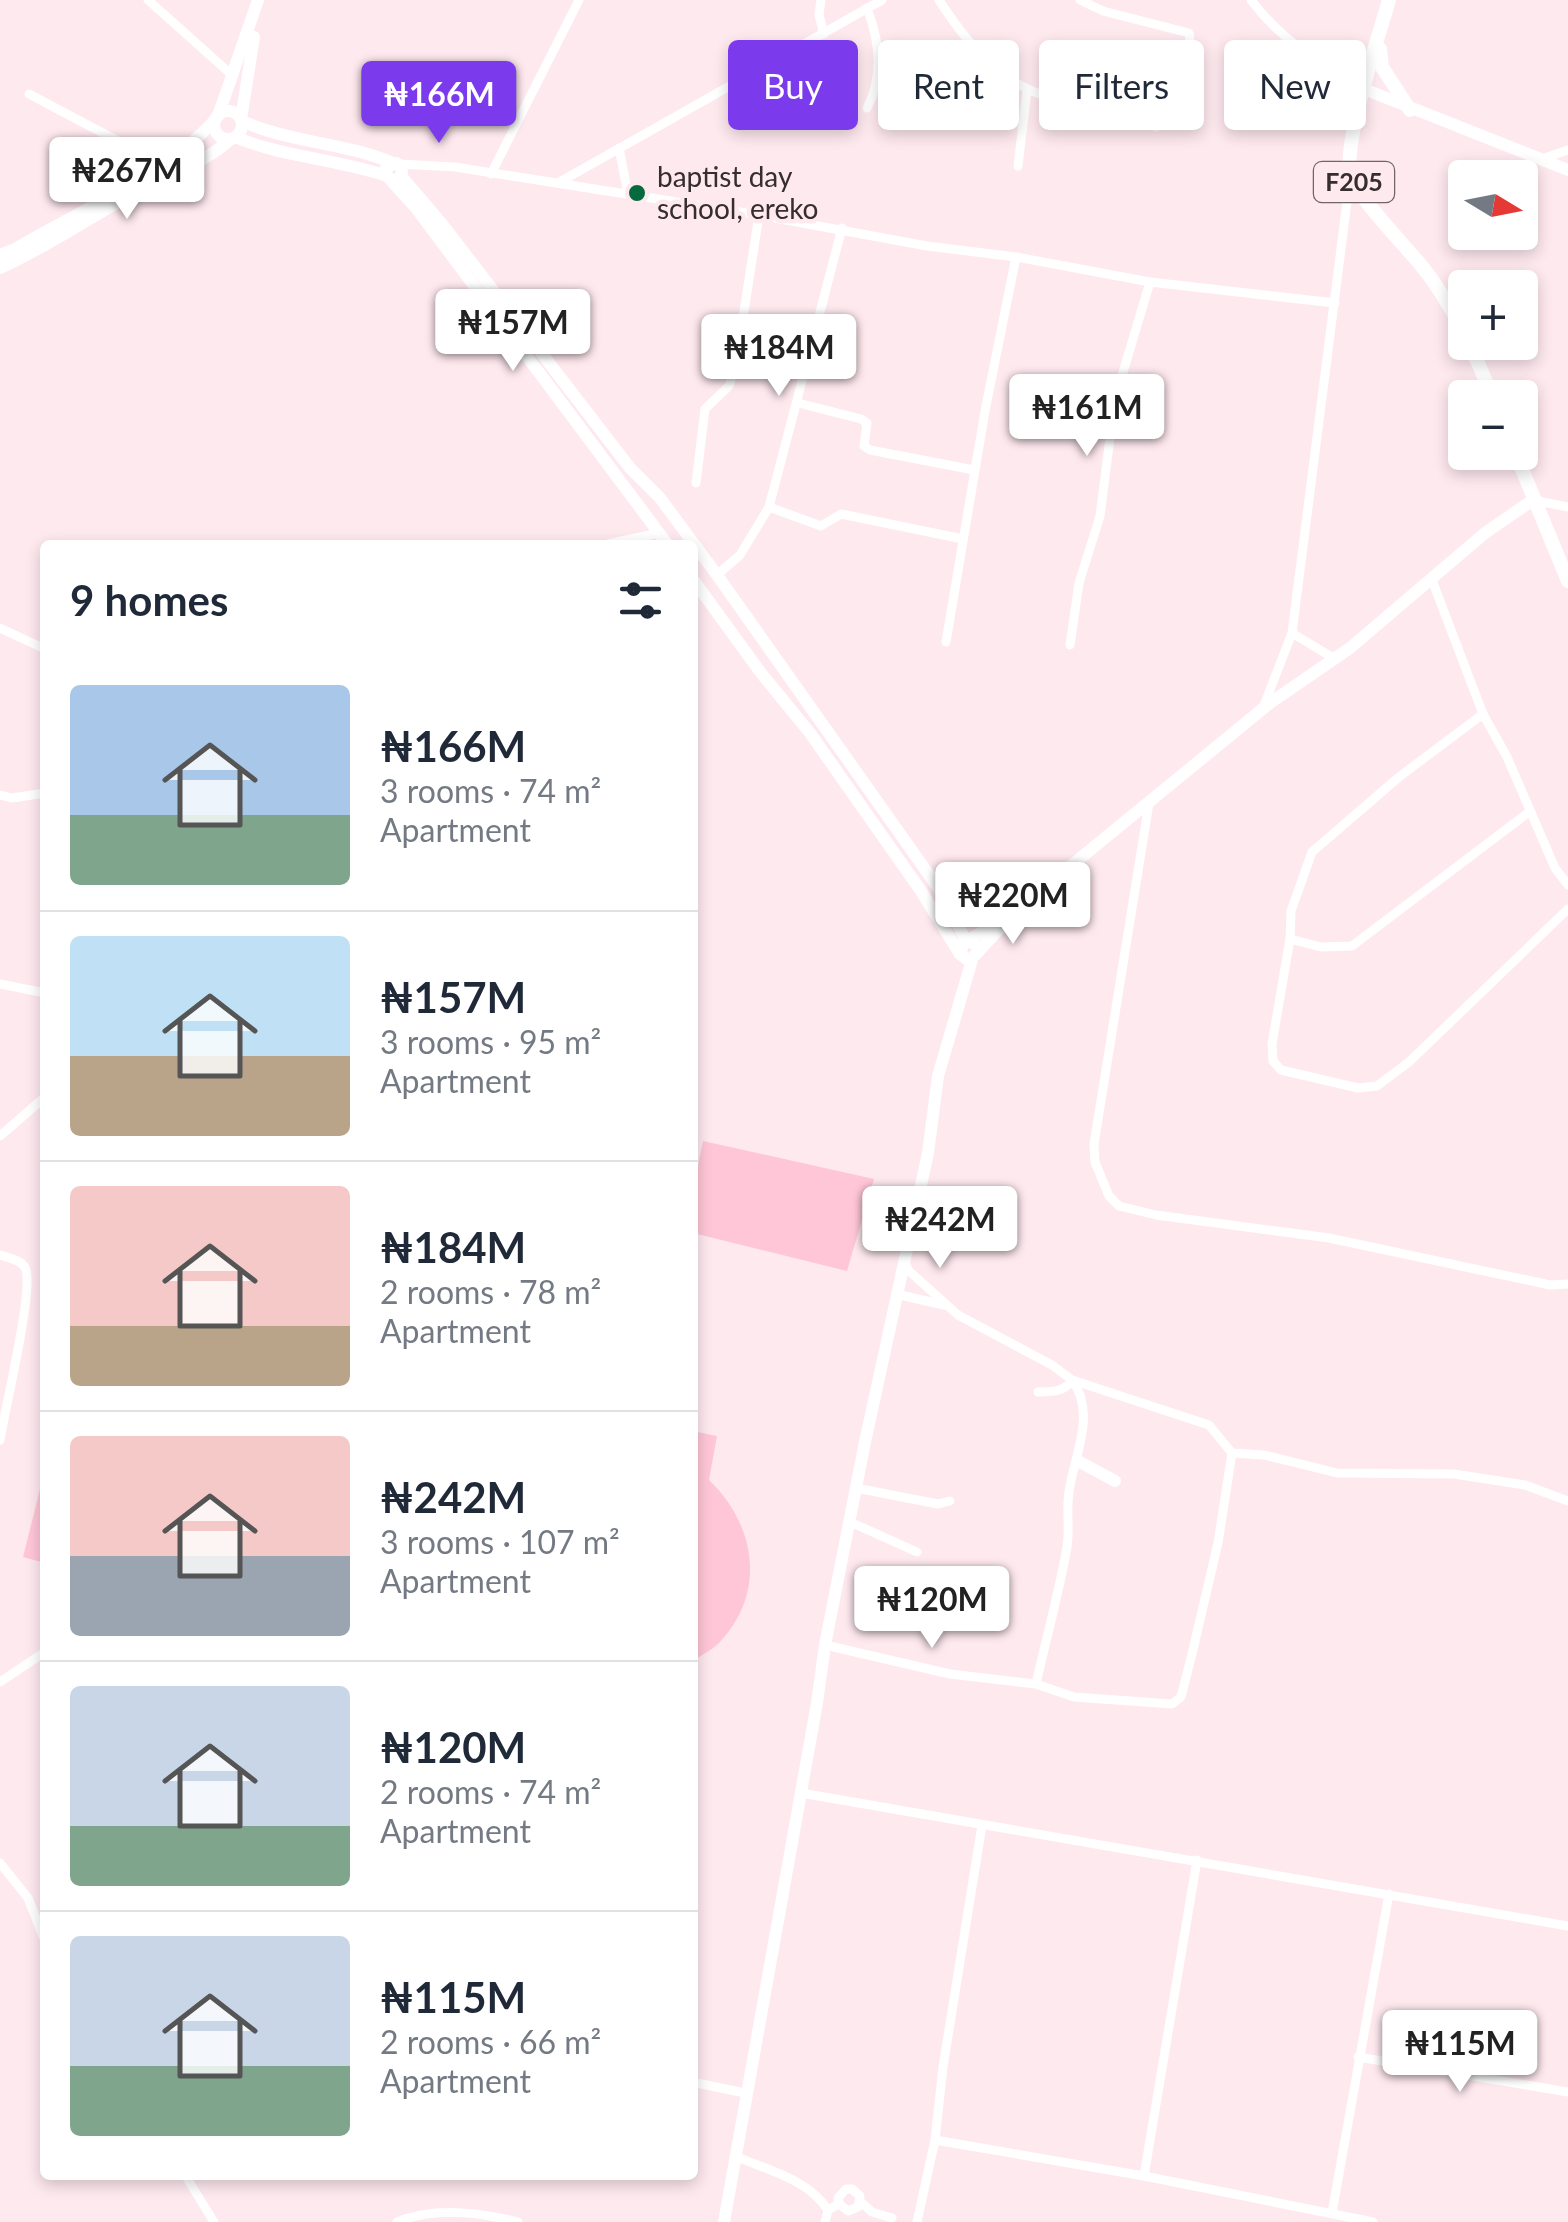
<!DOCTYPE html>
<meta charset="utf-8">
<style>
:root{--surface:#fff;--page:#f2f2f3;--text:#1f2937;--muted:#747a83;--line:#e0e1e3;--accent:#7c3aed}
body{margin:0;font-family:Lato,sans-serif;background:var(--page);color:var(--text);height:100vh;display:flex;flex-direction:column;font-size:38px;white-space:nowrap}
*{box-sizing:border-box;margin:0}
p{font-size:32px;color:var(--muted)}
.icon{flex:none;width:55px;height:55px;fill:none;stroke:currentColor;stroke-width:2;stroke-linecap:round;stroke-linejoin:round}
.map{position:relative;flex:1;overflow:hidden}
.drawer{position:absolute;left:40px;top:540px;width:658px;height:1640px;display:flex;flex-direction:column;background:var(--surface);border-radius:10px;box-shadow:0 5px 15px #0003}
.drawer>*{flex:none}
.guide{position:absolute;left:728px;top:40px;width:690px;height:90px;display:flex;gap:20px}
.needle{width:65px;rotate:100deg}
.controls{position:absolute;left:1448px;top:160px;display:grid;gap:20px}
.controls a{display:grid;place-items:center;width:90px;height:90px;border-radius:10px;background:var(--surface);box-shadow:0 5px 15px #0003;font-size:50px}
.price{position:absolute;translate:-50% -85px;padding:0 22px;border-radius:10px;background:#fff;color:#222;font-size:32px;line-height:65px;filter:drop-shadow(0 2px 5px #0008)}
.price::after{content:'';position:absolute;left:50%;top:60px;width:30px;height:22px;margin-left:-15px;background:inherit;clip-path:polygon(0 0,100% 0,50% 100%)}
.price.selected{background:var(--accent);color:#fff}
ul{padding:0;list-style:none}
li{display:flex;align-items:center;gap:30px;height:250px;padding:0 30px}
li+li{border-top:2px solid var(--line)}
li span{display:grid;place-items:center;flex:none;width:280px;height:200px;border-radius:10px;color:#555}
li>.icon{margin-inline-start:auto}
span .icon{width:120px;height:120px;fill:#fffc;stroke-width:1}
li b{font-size:42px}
h2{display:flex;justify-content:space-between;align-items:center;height:120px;padding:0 30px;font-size:42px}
.chip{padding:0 35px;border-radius:10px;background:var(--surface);box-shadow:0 5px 15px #0003;font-size:35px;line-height:90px}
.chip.selected{background:var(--accent);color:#fff}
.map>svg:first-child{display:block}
</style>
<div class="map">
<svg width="1568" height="2222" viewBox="0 0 1568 2222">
<rect width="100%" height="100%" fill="#fee9ef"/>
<!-- grass -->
<g fill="#ffc6d8">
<polygon points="703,1141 874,1179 847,1271 693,1233 693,1190"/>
<path d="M 693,1431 L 717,1436 L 709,1480 C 756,1525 767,1593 719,1643 C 712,1650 701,1655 693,1661 Z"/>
<polygon points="45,1469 45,1563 23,1557"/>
</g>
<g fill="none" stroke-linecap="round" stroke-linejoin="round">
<!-- street -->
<g stroke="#fff" stroke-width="9">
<polyline points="148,0 233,76"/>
<polyline points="821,0 819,15 824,34"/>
<path d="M 939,0 C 976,57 1012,97 1084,104"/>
<path d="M 1080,0 L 1103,11 L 1189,33 C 1195,59 1165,102 1156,127"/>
<path d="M 1251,0 C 1282,41 1320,64 1364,89"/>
<polyline points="29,94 137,151 158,168"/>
<path d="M 867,108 C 884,76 880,42 867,8"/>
<polyline points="619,148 628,194"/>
<polyline points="1542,159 1568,150"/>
<polyline points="399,164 455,167 759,215 927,246 1016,257 1150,282 1335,303"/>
<polyline points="1018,166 1027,90"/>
<polyline points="491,174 579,0"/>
<polyline points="558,183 882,0"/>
<polyline points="798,403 861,419 867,423 864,446 870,450 974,470"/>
<polyline points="696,483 705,409 729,386 736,363 759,215"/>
<polyline points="1533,500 1568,507"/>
<polyline points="769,507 821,526 841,514 963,539"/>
<polyline points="603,545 659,533"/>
<polyline points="717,575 740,555 769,507 842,228"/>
<polyline points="1432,580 1483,714 1507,757 1555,868 1568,885"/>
<polyline points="0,628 45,649"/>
<polyline points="1292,633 1335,659"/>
<polyline points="946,642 985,411 1016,257"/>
<polyline points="1070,645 1079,583 1100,516 1115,399 1150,282"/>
<polyline points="1263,708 1292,633 1350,178"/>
<polyline points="1483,714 1399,777 1312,852 1291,911 1290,939 1272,1044 1273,1061 1281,1070 1298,1074 1358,1088 1377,1086 1409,1062 1568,909"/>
<polyline points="0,795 12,798 45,793"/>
<polyline points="1149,803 1094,1144 1095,1162 1109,1196 1119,1206 1156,1215 1329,1238 1550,1285 1568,1284"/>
<polyline points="1290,939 1321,947 1352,946 1529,812"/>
<polyline points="0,984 45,993"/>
<polyline points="0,1136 45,1097"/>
<path d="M 0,1255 C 8,1258 24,1260 26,1270 C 33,1293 5,1409 0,1440"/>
<polyline points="904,1262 909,1271 958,1315 1052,1365 1072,1380 1209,1425 1232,1453 1264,1455 1337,1473 1454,1474 1525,1485 1568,1501"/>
<polyline points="896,1294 944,1305"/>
<polyline points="856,1488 938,1504 950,1501"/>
<polyline points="850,1522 917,1552"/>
<polyline points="825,1645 950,1674 1036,1684 1074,1697 1172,1704 1181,1697 1192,1654 1218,1543 1232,1453"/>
<polyline points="0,1682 45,1652"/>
<path d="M 1036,1684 C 1046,1639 1059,1593 1067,1547 C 1070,1529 1066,1510 1069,1492 C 1074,1456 1097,1413 1072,1380 C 1065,1392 1051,1392 1038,1392"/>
<polyline points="801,1793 1568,1926"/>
<polyline points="0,1863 28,1898 45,1941"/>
<polyline points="1358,2057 1568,2092"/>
<polyline points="692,2082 745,2093"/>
<polyline points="935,2140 1144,2176 1373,2222"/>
<path d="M 735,2156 C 767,2170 808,2179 828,2210 L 825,2222"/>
<polyline points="185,2175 214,2222"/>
<polyline points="1144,2176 1197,1860"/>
<polyline points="861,2202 872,2212 892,2218"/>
<polyline points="828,2210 839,2204 838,2198 846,2189 852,2189 860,2196 858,2207 848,2211 839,2204"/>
<polyline points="1332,2213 1389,1894"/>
<path d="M 397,2222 C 433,2207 480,2212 518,2222"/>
<polyline points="917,2222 935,2140 943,2067 982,1825"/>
</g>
<!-- secondary -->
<g stroke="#fff" stroke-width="12">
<polyline points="1364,89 1568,170"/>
<circle cx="228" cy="125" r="14"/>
<polyline points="218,116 258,0"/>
<polyline points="241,119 254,37"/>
<path d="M 242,121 C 290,143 344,142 393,163"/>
<path d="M 235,137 C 283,157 337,159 387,176"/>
<polyline points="401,176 442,224 630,468 660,498 717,575 939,889 966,941"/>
<polyline points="391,180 397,180 402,174 401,166 396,163 386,168 387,176 416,208 668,545"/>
<path d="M 0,255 L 15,249 C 81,210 164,176 216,119"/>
<path d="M 0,268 C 45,248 86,220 129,196 C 163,177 202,165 231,139"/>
<polyline points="692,578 761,673 810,733 921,891 960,954"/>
<polyline points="969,941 977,946 978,952 969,961 960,954 964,943 1012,914 1270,703 1350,648 1485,533 1533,500"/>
<polyline points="978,952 1008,920"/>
<polyline points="1078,1461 1115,1481"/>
<polyline points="724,2222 817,1703 825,1645 865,1442 928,1153 938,1076 972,960"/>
</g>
<!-- primary -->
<g stroke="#fff" stroke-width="14">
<path d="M 1389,0 C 1378,39 1345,136 1350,172 C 1353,194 1408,248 1424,269 C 1440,289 1453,312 1465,334"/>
<polyline points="1380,49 1382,67 1410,110"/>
<polyline points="1469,342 1493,398"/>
<polyline points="1515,452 1568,581"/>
</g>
</g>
<!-- markers -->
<circle fill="#076a3f" stroke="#fee9ef" stroke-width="4" cx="637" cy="193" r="10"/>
<g text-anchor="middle" stroke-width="9" stroke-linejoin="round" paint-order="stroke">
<!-- shield labels -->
<rect fill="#fee9ef" stroke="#716569" stroke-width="2.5" x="1314" y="162" width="80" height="40" rx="8"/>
<g font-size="25" font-weight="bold" fill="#352d2f">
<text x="1354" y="191">F205</text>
</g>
<!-- poi labels -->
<g font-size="28" fill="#352d2f" stroke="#fee9ef" text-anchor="start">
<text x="657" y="187">baptist day<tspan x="657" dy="32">school, ereko</tspan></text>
</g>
</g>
</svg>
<div class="controls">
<a><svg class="needle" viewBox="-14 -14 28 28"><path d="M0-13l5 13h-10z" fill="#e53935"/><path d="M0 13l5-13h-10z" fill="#747a83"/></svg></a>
<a>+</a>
<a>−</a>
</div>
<b class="price selected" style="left:439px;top:146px">₦166M</b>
<b class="price" style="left:127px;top:222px">₦267M</b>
<b class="price" style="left:513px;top:374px">₦157M</b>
<b class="price" style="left:779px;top:399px">₦184M</b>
<b class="price" style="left:1087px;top:459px">₦161M</b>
<b class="price" style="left:1013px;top:947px">₦220M</b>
<b class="price" style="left:940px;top:1271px">₦242M</b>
<b class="price" style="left:932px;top:1651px">₦120M</b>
<b class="price" style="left:1460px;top:2095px">₦115M</b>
<div class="guide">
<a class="chip selected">Buy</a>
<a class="chip">Rent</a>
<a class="chip">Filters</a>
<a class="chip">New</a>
</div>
<section class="drawer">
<h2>9 homes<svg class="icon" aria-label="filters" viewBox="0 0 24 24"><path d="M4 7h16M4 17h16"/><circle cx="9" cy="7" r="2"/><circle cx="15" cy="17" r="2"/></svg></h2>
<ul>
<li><span style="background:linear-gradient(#a9c7e8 65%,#7fa58c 0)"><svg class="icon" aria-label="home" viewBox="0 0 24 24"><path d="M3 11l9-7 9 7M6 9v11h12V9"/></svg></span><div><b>₦166M</b><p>3 rooms · 74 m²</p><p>Apartment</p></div></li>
<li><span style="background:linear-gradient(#bfe0f5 60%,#b9a48a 0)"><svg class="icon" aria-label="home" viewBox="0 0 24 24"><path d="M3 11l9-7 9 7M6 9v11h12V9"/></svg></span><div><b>₦157M</b><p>3 rooms · 95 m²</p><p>Apartment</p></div></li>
<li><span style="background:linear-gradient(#f6c9c9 70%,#b9a48a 0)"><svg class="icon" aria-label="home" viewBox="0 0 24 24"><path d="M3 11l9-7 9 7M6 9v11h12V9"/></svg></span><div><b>₦184M</b><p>2 rooms · 78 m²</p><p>Apartment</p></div></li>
<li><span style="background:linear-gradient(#f6c9c9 60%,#9aa5b1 0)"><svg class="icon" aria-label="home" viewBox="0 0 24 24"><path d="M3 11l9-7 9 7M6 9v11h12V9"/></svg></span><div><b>₦242M</b><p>3 rooms · 107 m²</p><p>Apartment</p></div></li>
<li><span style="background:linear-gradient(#c9d6e8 70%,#7fa58c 0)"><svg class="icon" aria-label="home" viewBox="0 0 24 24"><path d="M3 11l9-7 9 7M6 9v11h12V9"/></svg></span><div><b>₦120M</b><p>2 rooms · 74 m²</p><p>Apartment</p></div></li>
<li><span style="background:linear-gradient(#c9d6e8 65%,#7fa58c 0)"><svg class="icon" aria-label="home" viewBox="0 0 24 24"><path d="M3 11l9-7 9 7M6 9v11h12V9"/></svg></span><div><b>₦115M</b><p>2 rooms · 66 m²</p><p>Apartment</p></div></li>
</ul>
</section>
</div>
